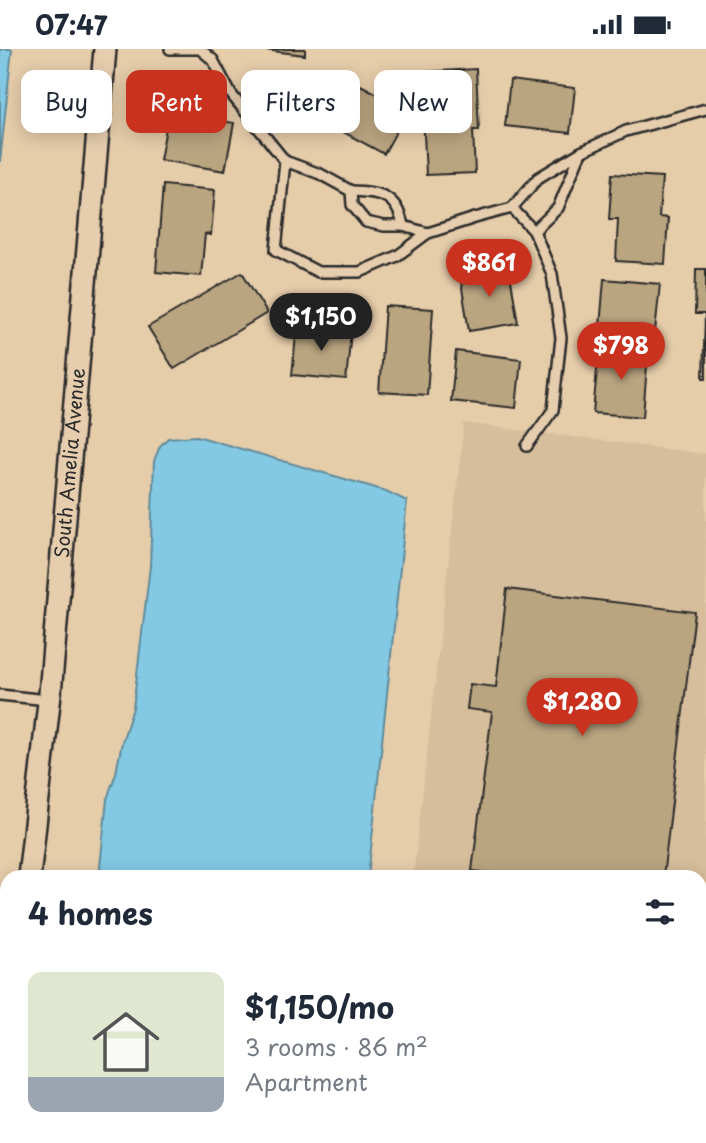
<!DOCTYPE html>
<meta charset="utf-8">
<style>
:root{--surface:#fff;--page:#f2f2f3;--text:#1f2937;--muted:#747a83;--line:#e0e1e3;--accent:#c8321e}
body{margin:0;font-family:"Playpen Sans",sans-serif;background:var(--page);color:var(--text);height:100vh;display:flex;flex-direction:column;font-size:26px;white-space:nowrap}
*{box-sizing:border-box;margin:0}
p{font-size:23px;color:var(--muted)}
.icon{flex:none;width:38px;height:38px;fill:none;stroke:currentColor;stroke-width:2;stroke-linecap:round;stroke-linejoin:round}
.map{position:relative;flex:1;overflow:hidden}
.drawer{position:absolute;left:0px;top:821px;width:707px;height:275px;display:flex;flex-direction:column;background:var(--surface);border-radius:21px 21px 0 0;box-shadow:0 4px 18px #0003}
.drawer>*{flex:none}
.hud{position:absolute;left:21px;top:21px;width:665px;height:63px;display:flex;gap:14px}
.price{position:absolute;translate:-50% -60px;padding:0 16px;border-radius:24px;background:var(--accent);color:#fff;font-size:23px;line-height:46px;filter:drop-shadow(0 2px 4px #0008)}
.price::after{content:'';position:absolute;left:50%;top:42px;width:21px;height:16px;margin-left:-10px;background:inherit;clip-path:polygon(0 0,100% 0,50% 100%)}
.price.current{background:#222;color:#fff}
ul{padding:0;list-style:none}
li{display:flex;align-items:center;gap:21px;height:175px;padding:0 28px}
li+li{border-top:2px solid var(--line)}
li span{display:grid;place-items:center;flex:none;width:196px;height:140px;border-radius:14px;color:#555}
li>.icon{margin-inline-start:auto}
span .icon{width:84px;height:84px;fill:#fffc;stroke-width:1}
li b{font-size:30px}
h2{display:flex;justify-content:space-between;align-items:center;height:84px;padding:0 28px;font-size:30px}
.chip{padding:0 24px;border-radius:14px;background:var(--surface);box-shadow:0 4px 18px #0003;font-size:24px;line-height:63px}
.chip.current{background:var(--accent);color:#fff}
.status{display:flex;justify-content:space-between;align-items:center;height:49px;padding:0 35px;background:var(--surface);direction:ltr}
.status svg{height:19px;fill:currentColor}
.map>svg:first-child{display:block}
</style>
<div class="status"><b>07:47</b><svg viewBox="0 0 49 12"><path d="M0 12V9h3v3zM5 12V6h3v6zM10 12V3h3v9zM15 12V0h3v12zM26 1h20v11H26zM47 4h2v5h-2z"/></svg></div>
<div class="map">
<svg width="706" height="1094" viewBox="0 0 706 1094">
<rect width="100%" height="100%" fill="#e6cdaa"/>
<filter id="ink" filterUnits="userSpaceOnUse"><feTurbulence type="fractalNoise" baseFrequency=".0143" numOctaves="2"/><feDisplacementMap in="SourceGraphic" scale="14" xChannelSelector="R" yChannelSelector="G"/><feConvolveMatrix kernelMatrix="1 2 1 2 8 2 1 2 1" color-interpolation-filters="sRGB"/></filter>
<g filter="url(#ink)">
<!-- built -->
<g fill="#d6be9c">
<polygon points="464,374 706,405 706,1005 700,1004 700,828 413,828"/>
<polygon points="700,1027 706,1028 706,1094 585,1094 585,1088 700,1088"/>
<polygon points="9,1088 227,1088 227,1094 8,1094"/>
</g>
<!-- water -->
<g fill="#83c9e4" stroke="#608a9a" stroke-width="2">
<polygon points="0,0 12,0 0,113"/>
<polygon points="197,387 386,442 407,452 368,828 99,828 107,750 116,724 122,693 133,659 150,517 154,412 160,397 168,389"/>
<polygon points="279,1089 553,1088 553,1094 279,1094"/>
</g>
<!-- building -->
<g fill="#baa581" stroke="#2b2b2b" stroke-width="2">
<polygon points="256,0 305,0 305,6"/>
<polygon points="476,20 479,81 473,81 475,124 426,126 421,23"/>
<polygon points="332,21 408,61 384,105 308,64"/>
<polygon points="510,31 575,39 570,84 505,77"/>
<polygon points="169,63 234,74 225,122 160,111"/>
<polygon points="612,125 662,128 659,168 668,169 665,215 616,212 618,170 609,170"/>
<polygon points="163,136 215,141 211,186 205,185 201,227 156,223"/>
<polygon points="509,219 518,274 469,282 460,227"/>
<polygon points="696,220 706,220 706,329 703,329 705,265 695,265"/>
<polygon points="242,223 267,264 174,320 148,278"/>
<polygon points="604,230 660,235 655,283 600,278"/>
<polygon points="385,257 433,260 427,346 379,343"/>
<polygon points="297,277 351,283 346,331 292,326"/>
<polygon points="599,298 648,303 643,368 593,364"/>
<polygon points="456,302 521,310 516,359 451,352"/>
<polygon points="507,540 695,563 663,828 491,828 491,824 472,822 492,663 467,660 470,635 496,638"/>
<polygon points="612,1088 663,1088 662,1094 650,1094"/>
</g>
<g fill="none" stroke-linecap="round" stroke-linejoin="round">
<defs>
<g id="service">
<polyline points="170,0 200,0 213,11 231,45 285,112 276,201 318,223 360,223 397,207 428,184 475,169 512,159 538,129 581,103 626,82 706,60"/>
<polyline points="285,112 320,125 351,142 352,156 366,173 384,177 403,177 428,184"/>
<path d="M 351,142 C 379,143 397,145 403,177"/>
<polyline points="512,159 534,182 552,225 561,289 553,361 527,397"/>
<polyline points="534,182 558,159 581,103"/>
<polyline points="0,646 48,651"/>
<polyline points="0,958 7,959"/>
</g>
<polyline id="minor" points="700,1016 706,1017"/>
<g id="tertiary">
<path id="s1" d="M 29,828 L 50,645 L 105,0"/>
<polyline points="0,1076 7,1014"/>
</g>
</defs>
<!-- service casing -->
<use href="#service" stroke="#2b2b2b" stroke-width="14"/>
<!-- minor casing -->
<use href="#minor" stroke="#2b2b2b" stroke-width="23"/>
<!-- tertiary casing -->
<use href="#tertiary" stroke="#2b2b2b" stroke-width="26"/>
<!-- service -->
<use href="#service" stroke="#e6cdae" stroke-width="9"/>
<!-- minor -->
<use href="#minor" stroke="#e6cdae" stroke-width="18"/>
<!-- tertiary -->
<use href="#tertiary" stroke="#e6cdae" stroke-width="21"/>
</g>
</g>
<g text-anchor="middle" stroke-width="5" stroke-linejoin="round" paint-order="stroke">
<!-- street labels -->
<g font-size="19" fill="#2b2b2b" stroke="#e6cdae">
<text dy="7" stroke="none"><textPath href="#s1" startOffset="416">South Amelia Avenue</textPath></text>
</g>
</g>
</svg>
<b class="price" style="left:489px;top:250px">$861</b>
<b class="price current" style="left:321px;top:304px">$1,150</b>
<b class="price" style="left:621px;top:333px">$798</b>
<b class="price" style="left:582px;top:689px">$1,280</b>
<div class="hud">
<a class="chip">Buy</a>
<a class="chip current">Rent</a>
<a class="chip">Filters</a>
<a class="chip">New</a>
</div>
<section class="drawer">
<h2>4 homes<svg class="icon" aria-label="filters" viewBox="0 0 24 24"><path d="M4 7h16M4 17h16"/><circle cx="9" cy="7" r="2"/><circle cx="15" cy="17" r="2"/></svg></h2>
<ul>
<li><span style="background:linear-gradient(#dfe7d0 75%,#9aa5b1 0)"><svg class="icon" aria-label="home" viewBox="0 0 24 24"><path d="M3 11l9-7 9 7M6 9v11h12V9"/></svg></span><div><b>$1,150/mo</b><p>3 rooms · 86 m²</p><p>Apartment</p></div></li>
</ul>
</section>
</div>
